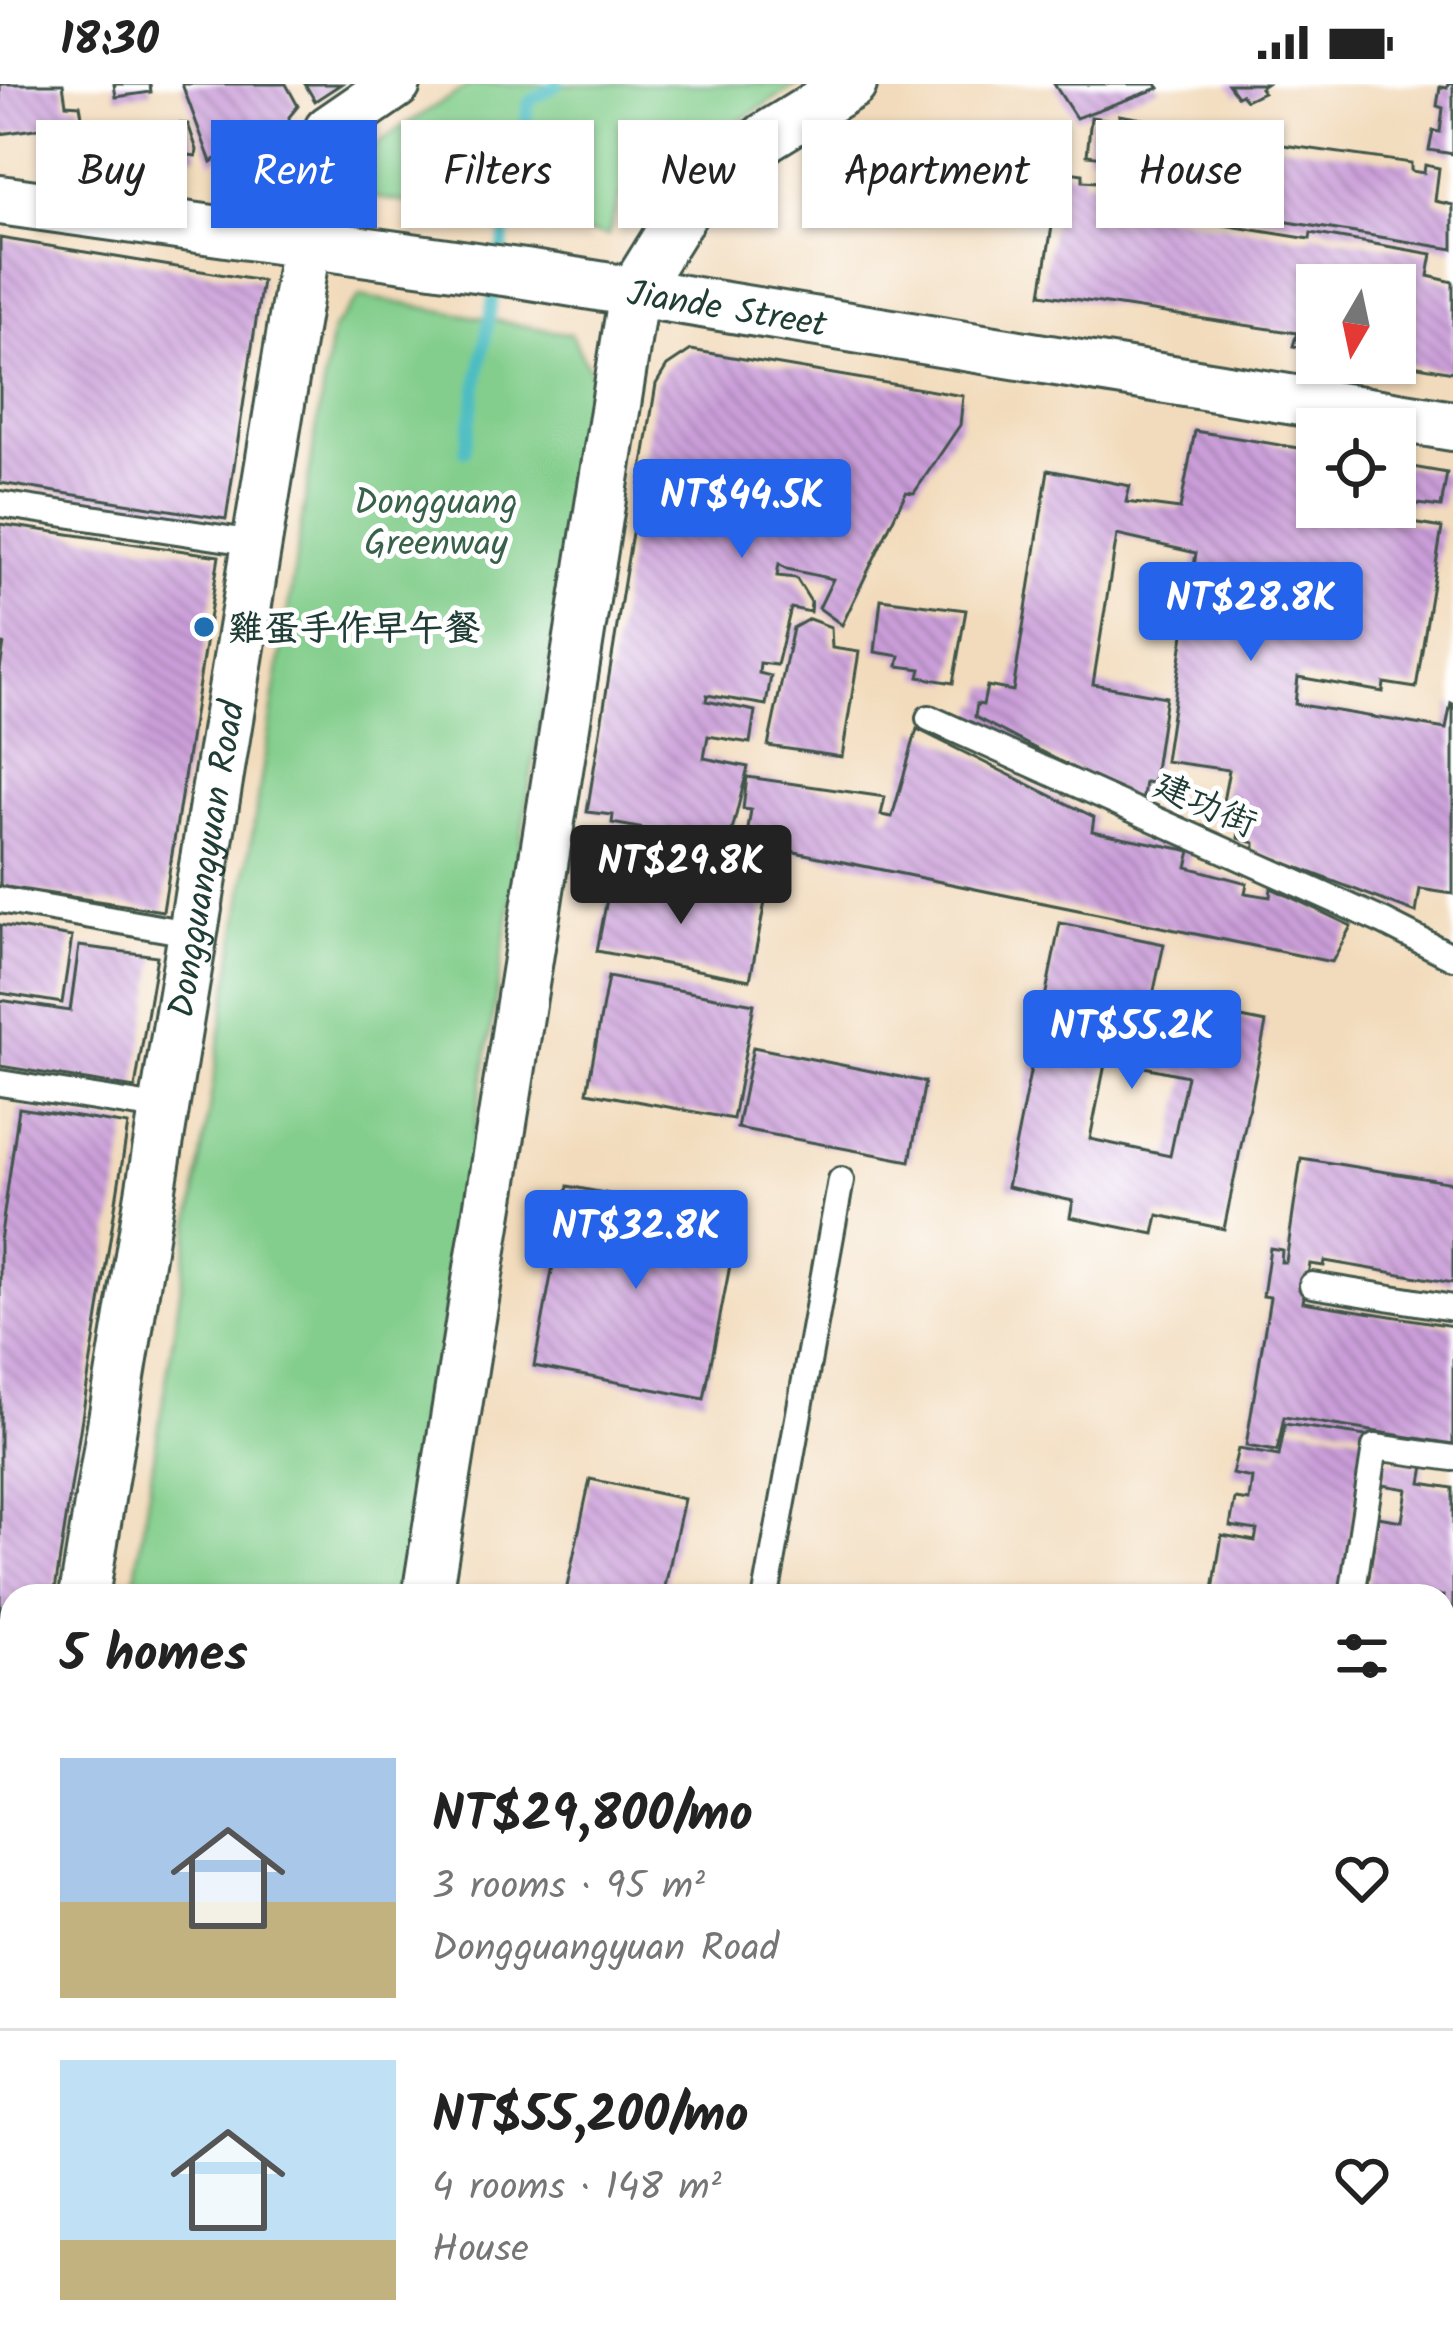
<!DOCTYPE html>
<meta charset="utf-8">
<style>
:root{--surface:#fff;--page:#f6f6f6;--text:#222;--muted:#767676;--line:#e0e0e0;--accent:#2563eb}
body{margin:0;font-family:Kalam,"LXGW WenKai TC",sans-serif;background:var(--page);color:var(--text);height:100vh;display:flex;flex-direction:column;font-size:45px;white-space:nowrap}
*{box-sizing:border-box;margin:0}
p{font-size:39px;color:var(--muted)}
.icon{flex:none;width:66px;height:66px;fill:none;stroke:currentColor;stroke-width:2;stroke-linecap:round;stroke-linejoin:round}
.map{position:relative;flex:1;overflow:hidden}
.details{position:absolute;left:0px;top:1500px;width:1455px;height:768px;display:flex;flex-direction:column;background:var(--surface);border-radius:36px 36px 0 0;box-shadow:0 3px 9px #0004}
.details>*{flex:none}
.guide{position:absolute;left:36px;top:36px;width:1383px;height:108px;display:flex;gap:24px}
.needle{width:78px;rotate:189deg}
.buttons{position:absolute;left:1296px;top:180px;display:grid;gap:24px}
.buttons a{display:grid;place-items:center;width:120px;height:120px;border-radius:0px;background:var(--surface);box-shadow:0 3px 9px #0004;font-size:60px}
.price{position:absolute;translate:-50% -102px;padding:0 27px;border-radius:12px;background:var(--accent);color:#fff;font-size:39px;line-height:78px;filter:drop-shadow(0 3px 6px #0008)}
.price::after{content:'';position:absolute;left:50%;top:72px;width:36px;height:27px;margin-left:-18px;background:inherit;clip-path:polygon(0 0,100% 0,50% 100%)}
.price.active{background:#222;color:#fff}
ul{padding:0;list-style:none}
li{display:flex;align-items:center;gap:36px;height:300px;padding:0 60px}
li+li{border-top:3px solid var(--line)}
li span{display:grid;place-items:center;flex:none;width:336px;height:240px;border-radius:0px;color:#555}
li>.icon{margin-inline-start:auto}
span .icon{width:144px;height:144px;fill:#fffc;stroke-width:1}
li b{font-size:51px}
h2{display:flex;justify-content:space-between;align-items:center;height:144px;padding:0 60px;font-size:51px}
.pill{padding:0 42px;border-radius:0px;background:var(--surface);box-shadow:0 3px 9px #0004;font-size:42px;line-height:108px}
.pill.active{background:var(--accent);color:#fff}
.status{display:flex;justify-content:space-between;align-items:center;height:84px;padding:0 60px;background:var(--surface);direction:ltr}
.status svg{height:33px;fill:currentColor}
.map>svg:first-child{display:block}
</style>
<div class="status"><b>18:30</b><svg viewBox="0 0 49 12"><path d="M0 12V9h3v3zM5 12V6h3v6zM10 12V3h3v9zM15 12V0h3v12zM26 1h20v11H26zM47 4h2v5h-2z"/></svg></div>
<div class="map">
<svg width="1453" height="2268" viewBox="0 0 1453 2268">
<defs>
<pattern id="building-back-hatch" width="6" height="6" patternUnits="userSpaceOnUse" patternTransform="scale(3)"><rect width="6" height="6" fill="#cb9ed9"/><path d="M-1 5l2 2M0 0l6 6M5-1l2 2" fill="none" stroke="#a482b1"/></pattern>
</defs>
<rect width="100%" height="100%" fill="#fff"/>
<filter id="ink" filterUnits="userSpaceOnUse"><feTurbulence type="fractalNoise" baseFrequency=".00833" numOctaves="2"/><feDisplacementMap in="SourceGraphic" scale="24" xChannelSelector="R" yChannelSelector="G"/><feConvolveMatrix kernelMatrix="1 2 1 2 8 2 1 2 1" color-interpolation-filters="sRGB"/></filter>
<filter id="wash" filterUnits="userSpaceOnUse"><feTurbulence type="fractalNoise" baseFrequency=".004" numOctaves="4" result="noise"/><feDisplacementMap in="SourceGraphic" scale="48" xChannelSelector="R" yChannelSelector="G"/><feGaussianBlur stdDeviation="2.7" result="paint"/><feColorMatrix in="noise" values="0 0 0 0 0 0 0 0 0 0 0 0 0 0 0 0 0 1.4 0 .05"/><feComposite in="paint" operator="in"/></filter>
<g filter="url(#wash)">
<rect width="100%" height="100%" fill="#f2dbbc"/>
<!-- green -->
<g fill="#83ce8c" stroke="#518660" stroke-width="3">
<polygon points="471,0 799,0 620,111 608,152 371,113 359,92 366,69 394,48"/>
<polygon points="360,212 571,250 594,295 401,1512 132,1512 332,246"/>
<polygon points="14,2256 283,2256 281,2268 12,2268"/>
</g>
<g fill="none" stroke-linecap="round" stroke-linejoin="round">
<!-- stream -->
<g stroke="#4ebdc3" stroke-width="12">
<polyline points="500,177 529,18 558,0"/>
<polyline points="465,367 496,197"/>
</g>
</g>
<g id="blocks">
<!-- building -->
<g fill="url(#building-back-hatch)" fill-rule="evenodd">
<polygon points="0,0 63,0 66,20 80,21 83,38 0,50"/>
<polygon points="114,0 150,0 151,8 116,13"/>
<polygon points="182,0 286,0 298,22 289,33 290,57 282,95 228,88 231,66 211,78"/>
<polygon points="305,0 341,0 315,17"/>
<polygon points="1054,0 1156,0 1159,4 1076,34"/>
<polygon points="1228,0 1266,0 1260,4 1263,8 1246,16 1241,10 1237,12"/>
<polygon points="1448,0 1453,0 1453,70 1429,66 1433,47 1440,48 1443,24 1437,22 1440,3 1447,4"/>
<polygon points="1119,31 1155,37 1156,43 1170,45 1171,38 1206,44 1206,50 1411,79 1411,87 1424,89 1425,81 1439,84 1435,117 1453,121 1453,165 1148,115 1126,99 1128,93 1102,89 1104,73 1087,71 1091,33 1119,37"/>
<polygon points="159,39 188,40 197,66 196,72 188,71 186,83 154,78"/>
<polygon points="1061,87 1083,90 1083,97 1098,98 1097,116 1130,121 1130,126 1310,155 1311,149 1432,170 1428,192 1453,198 1453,288 1395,278 1395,201 1317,201 1317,266 1293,262 1297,249 1041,210"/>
<polygon points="958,89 972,108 997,92 1006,107 1006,112 1046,117 1044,125 1038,124 1036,137 1018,135 1020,119 937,107"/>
<polygon points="0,154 262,197 226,435 0,399"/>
<polygon points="691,266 963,312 960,341 914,409 906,408 842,541 819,524 833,495 787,485 779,480 777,492 796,494 811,518 810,528 791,524 777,581 760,579 759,589 771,592 766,621 707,611 706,617 755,627 750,659 708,652 704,674 748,683 730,755 683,747 682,752 612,739 613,731 587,728 656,300 667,282"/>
<polygon points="1195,347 1317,367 1317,406 1302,403 1301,420 1442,444 1416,604 1384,599 1383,608 1298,593 1295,620 1446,645 1451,619 1453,620 1453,810 1420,805 1416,829 1255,767 1255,759 1238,754 1241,737 1220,733 1229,686 1165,677 1196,469 1117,451 1093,600 1166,613 1153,699 1145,698 1142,720 975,633 977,620 983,621 987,602 1013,607 1048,386 1130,402 1126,418 1180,425"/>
<polygon points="1395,380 1447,389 1441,423 1395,417"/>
<polygon points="0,440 219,472 163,827 0,802 0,586 4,559 0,565"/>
<polygon points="881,515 966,526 953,599 919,593 921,585 898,582 900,572 875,568"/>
<polygon points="809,535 831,543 832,564 859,568 842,673 768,662 793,544"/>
<polygon points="917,645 1094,733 1092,747 1191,767 1187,783 1247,799 1245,809 1270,813 1271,804 1351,842 1332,878 746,758 751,726 743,725 747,693 885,713 881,731 892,733"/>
<polygon points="612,789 765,818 750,896 597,867"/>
<path d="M 1060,839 L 1164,860 L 1152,916 L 1266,939 L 1224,1145 L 1158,1131 L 1154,1150 L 1070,1133 L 1073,1117 L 1007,1103 ZM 1106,975 L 1187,992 L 1170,1072 L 1090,1055 Z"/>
<polygon points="0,841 72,853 62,919 0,909"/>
<polygon points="79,862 157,872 135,1004 0,982 0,916 70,927"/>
<polygon points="608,893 754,920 733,1035 587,1008"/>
<polygon points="753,963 925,998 910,1077 737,1044"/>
<polygon points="19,1024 128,1041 54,1512 12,1512 12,1612 0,1611 0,1157"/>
<polygon points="1301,1074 1453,1099 1453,1199 1325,1177 1324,1182 1310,1180 1303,1218 1453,1242 1453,1360 1284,1333 1277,1367 1246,1362 1270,1213 1263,1212 1270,1164 1282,1166 1281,1178 1286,1178"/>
<polygon points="568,1102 739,1135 704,1315 534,1282"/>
<polygon points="1285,1340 1366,1352 1341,1512 1212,1512 1222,1451 1255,1457 1257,1446 1230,1442 1235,1415 1249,1417 1252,1394 1232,1390 1238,1365 1279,1372"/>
<polygon points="1386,1376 1424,1382 1421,1399 1453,1404 1453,1569 1443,1568 1443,1512 1366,1512 1378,1433 1402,1437 1407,1405 1383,1401"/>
<polygon points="590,1395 684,1415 663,1512 565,1512"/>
<polygon points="0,1670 12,1672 12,1742 0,1740"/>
<polygon points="0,1764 12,1766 3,1827 0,1826"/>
<polygon points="1453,2169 1453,2268 1043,2268 1045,2256 1443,2256 1443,2179"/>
<polygon points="347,2256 595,2256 593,2268 345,2268"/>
<polygon points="901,2256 1013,2256 1011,2268 900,2268"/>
</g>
</g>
</g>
<g filter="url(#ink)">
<use href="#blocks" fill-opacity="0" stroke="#3f5548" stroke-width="3"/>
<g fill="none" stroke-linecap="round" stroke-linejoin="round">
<defs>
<g id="lane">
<polyline points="0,420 255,459"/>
<polyline points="929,634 1384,838 1453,873"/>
<polyline points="0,816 194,850"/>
<polyline points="0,999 164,1025"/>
<polyline points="1312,1201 1453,1224"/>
<polyline points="766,1512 841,1096"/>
<polyline points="1352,1512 1375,1363 1453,1374"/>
<polyline points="0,1750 12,1752"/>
<polyline points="1443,2116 1453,2106"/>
<polyline points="1033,2256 1033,2268"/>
<polyline points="635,2268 637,2256"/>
</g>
<g id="street">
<path id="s1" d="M 0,116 L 525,190 L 1453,342"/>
<path id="s2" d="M 84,1512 L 306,161 L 329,46 L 396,0"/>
<polyline points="427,1512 634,207 690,117 766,53 852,0"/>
<polyline points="0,2019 12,1947"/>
<polyline points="307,2268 309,2256"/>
</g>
</defs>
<!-- lane casing -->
<use href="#lane" stroke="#3f5548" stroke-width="30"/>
<!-- street casing -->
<use href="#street" stroke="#3f5548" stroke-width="54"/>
<!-- lane -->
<use href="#lane" stroke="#fff" stroke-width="24"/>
<!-- street -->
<use href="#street" stroke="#fff" stroke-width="48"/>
</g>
</g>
<!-- markers -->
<circle fill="#1f6fb2" stroke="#fff" stroke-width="4.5" cx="204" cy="543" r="12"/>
<g text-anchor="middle" stroke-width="10" stroke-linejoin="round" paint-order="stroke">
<!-- street labels -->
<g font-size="36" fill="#1f3d34" stroke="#fff">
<text dy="13" stroke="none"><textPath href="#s1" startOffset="735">Jiande Street</textPath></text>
<text transform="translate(1206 719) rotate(24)" y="13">建功街</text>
<text dy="13" stroke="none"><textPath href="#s2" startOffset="747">Dongguangyuan Road</textPath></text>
</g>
<!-- park labels -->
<g font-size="36" fill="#38614a" stroke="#fff">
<text x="436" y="430">Dongguang<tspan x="436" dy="41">Greenway</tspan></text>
</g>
<!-- poi labels -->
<g font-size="36" font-weight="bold" fill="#1f3d34" stroke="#fff" text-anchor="start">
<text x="228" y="556">雞蛋手作早午餐</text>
</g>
</g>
</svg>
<div class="buttons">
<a><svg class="needle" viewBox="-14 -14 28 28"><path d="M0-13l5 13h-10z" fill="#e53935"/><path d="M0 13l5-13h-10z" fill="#767676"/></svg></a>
<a><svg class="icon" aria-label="locate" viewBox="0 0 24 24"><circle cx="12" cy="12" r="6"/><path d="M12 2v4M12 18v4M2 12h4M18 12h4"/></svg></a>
</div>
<b class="price" style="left:742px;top:477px">NT$44.5K</b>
<b class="price" style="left:1251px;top:580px">NT$28.8K</b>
<b class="price active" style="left:681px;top:843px">NT$29.8K</b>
<b class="price" style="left:1132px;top:1008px">NT$55.2K</b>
<b class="price" style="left:636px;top:1208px">NT$32.8K</b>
<div class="guide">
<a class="pill">Buy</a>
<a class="pill active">Rent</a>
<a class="pill">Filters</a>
<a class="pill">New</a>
<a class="pill">Apartment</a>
<a class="pill">House</a>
</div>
<section class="details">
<h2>5 homes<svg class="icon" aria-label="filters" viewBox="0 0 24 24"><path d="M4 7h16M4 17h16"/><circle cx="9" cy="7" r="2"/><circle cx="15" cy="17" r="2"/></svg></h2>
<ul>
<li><span style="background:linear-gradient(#a9c7e8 60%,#c2b280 0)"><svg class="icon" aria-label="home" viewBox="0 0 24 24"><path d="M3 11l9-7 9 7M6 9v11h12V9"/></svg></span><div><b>NT$29,800/mo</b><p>3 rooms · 95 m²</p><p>Dongguangyuan Road</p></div><svg class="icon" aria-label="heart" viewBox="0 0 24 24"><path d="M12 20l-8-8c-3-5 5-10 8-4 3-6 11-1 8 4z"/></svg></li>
<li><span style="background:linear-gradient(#bfe0f5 75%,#c2b280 0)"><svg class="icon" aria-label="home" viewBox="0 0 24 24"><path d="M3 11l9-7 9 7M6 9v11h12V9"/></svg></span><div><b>NT$55,200/mo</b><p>4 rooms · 148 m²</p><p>House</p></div><svg class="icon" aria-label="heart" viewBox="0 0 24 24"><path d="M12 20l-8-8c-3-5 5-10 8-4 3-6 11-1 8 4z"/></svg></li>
</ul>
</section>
</div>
